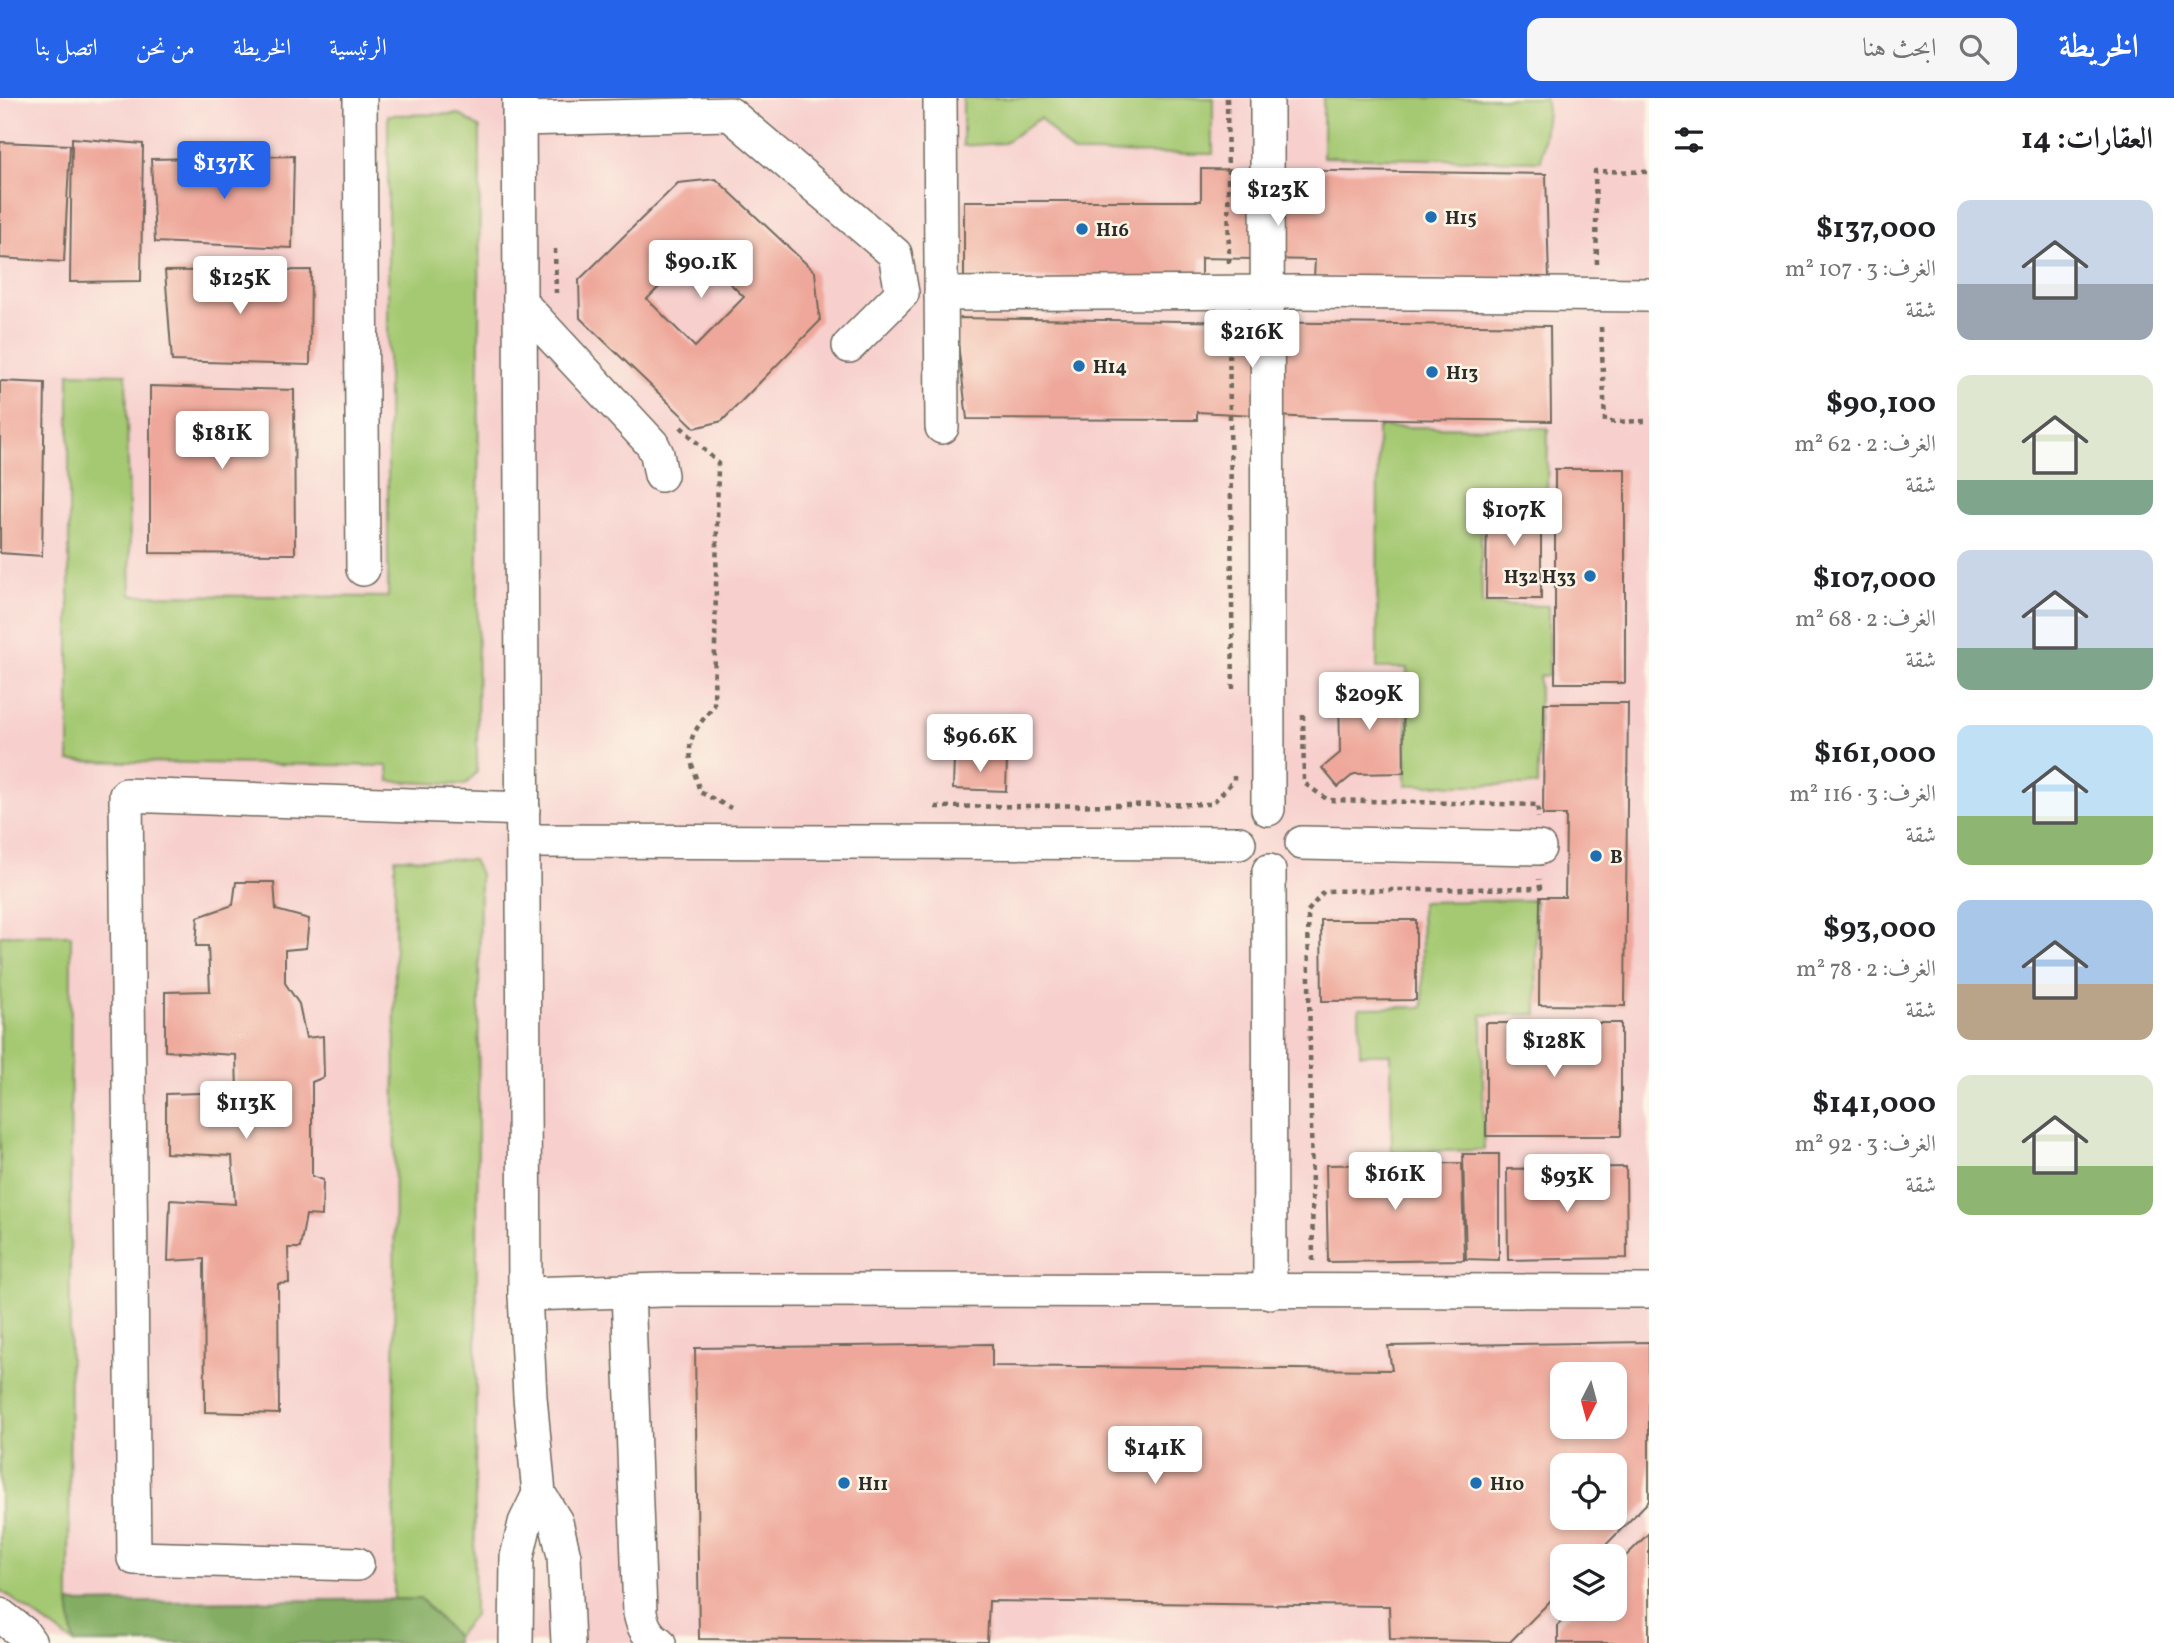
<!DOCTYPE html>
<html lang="ar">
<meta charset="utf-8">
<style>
:root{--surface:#fff;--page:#f6f6f6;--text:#202124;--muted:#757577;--accent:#2563eb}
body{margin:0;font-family:Vollkorn,Amiri,serif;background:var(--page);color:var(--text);direction:rtl;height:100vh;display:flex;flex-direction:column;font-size:26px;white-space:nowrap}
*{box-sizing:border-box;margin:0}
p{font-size:23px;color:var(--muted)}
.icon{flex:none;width:38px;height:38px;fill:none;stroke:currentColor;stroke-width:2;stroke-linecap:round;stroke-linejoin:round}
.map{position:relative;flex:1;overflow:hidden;direction:ltr}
.drawer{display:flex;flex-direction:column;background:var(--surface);width:525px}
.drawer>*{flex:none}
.needle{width:46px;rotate:186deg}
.fabs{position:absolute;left:1550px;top:1264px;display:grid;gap:14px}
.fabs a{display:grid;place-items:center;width:77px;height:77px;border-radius:14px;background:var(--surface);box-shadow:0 4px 10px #0003;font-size:35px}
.price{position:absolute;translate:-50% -60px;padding:0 16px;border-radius:7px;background:#fff;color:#222;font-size:23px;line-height:46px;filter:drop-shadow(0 2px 4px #0008)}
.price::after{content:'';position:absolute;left:50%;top:42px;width:21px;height:16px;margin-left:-10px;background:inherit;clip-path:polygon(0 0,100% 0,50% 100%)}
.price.selected{background:var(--accent);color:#fff}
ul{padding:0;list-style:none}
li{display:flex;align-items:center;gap:21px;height:175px;padding:0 21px}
li span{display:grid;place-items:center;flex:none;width:196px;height:140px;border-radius:14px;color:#555}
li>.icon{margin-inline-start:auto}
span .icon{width:84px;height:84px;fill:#fffc;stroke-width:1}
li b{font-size:30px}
h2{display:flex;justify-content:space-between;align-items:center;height:84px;padding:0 21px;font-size:30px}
header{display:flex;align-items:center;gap:42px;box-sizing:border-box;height:98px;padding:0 35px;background:var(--accent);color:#fff}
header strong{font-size:33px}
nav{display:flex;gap:38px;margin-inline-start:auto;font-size:24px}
.search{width:490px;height:63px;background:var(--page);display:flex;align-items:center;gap:18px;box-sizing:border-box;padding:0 24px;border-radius:14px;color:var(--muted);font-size:26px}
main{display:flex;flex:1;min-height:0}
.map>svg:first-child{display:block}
</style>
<header>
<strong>الخريطة</strong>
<div class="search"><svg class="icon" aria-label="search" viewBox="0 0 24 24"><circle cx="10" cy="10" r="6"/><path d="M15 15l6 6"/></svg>ابحث هنا</div>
<nav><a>الرئيسية</a><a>الخريطة</a><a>من نحن</a><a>اتصل بنا</a></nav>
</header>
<main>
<section class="drawer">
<h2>العقارات: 14<svg class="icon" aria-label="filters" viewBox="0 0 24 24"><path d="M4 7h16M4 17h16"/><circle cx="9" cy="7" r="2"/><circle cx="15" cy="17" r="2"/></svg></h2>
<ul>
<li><span style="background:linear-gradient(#c9d6e8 60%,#9aa5b1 0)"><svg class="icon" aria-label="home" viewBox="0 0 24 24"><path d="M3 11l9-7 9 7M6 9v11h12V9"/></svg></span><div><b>$137,000</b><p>الغرف: 3 · 107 m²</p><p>شقة</p></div></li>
<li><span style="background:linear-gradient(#dfe7d0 75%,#7fa58c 0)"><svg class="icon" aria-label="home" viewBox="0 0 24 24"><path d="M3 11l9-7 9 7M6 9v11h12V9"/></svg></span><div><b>$90,100</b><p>الغرف: 2 · 62 m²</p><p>شقة</p></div></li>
<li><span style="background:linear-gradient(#c9d6e8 70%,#7fa58c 0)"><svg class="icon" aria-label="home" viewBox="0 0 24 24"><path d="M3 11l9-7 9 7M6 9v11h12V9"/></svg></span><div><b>$107,000</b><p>الغرف: 2 · 68 m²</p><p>شقة</p></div></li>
<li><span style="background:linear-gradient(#bfe0f5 65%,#8fb573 0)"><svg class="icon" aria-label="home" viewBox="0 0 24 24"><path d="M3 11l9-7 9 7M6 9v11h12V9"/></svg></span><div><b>$161,000</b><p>الغرف: 3 · 116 m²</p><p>شقة</p></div></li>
<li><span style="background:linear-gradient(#a9c7e8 60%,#b9a48a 0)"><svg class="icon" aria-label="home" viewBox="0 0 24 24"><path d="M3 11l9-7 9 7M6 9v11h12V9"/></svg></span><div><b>$93,000</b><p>الغرف: 2 · 78 m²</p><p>شقة</p></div></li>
<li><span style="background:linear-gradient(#dfe7d0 65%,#8fb573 0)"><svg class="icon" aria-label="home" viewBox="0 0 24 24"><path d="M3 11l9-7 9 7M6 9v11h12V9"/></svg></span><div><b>$141,000</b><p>الغرف: 3 · 92 m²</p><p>شقة</p></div></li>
</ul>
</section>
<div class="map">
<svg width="1649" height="1545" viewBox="0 0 1649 1545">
<rect width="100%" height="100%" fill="#fcf5e5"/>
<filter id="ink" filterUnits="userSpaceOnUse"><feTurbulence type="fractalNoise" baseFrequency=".0143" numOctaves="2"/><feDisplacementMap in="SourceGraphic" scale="14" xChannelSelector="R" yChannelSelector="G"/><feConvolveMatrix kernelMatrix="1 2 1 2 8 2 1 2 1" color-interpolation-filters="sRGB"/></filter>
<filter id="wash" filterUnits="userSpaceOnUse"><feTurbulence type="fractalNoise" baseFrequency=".00686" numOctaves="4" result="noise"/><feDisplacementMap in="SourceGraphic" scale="28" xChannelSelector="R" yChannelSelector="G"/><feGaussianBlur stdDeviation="1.57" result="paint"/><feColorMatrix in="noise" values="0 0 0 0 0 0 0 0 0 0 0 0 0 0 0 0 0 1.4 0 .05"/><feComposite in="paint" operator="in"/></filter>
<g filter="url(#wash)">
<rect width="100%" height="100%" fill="#ecddba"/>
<!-- built -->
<path fill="#f7d0ce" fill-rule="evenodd" d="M 0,0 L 1649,0 L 1649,1545 L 0,1545 ZM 1563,1276 L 1615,1276 L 1615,1328 L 1563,1328 ZM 1563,1367 L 1615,1367 L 1615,1419 L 1563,1419 ZM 1563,1458 L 1615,1458 L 1615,1510 L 1563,1510 Z"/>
<!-- green -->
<g fill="#a5c972" stroke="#687a4e" stroke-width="2">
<polygon points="963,0 1213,0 1213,56 1073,55 1040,20 1004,45 963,48"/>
<polygon points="1323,0 1545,0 1547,13 1541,63 1323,59"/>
<polygon points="459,16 480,30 477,674 465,687 389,683 388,668 69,663 69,275 126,276 131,497 388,499 388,17"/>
<polygon points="1378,329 1548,330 1547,394 1480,394 1482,506 1548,508 1549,577 1539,578 1538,687 1406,687 1407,570 1377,570"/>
<polygon points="395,760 473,762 480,776 474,1517 456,1539 421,1501 394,1501"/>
<polygon points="1535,802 1537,916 1482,917 1484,1052 1392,1054 1391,956 1360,956 1359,910 1423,909 1421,804"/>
<polygon points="0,837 71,837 69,1505 74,1545 0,1492"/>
</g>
<!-- forest -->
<polygon fill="#84ad64" stroke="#586c48" stroke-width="2" points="421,1501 456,1539 456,1545 74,1545 69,1505"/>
<g id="blocks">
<!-- building -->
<g fill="#eea79a" fill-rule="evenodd">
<polygon points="72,40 143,46 141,183 70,184"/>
<polygon points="0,44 70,47 64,164 0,160"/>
<polygon points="294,58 292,150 155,144 151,61"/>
<polygon points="1201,71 1546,76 1549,182 1314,179 1315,162 1201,160 1201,181 964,179 964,103 1201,103"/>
<path d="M 716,81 L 815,174 L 820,223 L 722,323 L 695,330 L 580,220 L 579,182 L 678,85 ZM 696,152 L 744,199 L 695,249 L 647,201 Z"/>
<polygon points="311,172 310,267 172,263 165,173"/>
<polygon points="955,220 1550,228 1551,323 1314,320 1197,314 1197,322 967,321"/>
<polygon points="0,283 45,285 42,458 0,455"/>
<polygon points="150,288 294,292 295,456 150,455"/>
<rect x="1555" y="371" width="70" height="214"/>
<polygon points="1487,398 1541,399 1541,501 1486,501"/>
<polygon points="1403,587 1404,675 1354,676 1338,689 1322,670 1340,655 1339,588"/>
<polygon points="1544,605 1628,605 1625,908 1539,907 1540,799 1565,799 1566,717 1543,717"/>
<polygon points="954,659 1007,661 1006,693 953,691"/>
<polygon points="236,784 274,784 276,812 309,821 306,850 285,852 285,885 299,906 306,940 323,938 324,979 312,984 312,1078 323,1082 322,1118 306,1117 300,1150 288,1150 289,1185 278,1186 279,1316 205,1314 204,1161 168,1163 170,1102 235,1106 232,1058 166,1055 166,996 237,994 236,957 165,953 165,894 210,893 208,848 196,848 198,819 233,807"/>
<polygon points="1321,822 1416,822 1416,902 1322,903"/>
<rect x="1486" y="925" width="135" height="113"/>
<polygon points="1463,1056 1499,1056 1499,1162 1466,1161"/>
<polygon points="1462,1065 1464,1162 1328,1164 1326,1067"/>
<polygon points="1626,1069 1627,1160 1508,1162 1507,1071"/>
<path d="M 1649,1244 L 1649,1403 L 1595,1458 L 1563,1458 L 1563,1490 L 1510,1544 L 1390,1541 L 1389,1508 L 989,1503 L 987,1544 L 699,1541 L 695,1250 L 992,1246 L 992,1268 L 1392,1272 L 1388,1248 ZM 1563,1276 L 1615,1276 L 1615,1328 L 1563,1328 ZM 1563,1367 L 1615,1367 L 1615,1419 L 1563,1419 Z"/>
<polygon points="1649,1435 1649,1545 1558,1545 1558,1527 1575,1510 1615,1510 1615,1469"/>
</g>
</g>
</g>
<g filter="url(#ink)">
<use href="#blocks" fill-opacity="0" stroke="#6f695d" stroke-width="2"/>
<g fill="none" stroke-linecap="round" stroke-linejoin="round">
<defs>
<g id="minor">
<polyline points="360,0 363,471"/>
<polyline points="519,0 525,1196 530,1299 539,1396 556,1424 564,1458 568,1545"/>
<polyline points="940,0 942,329"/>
<polyline points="1267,0 1268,711"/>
<polyline points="519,21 730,16 895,156 902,195 849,248"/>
<polyline points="941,196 1298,194 1649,197"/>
<polyline points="520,204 652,346 657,356 661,377"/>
<polyline points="523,743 1239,745"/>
<polyline points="1302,745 1539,750"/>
<polyline points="1269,773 1270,1194"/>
<path d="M 628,1193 L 640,1515 C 643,1529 647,1537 659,1545"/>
<polyline points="525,1196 663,1192 1649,1193"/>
<polyline points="357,1466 134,1460 126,697 523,711"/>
<polyline points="0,1517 23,1535 30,1545"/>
<polyline points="516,1545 517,1459 525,1425 539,1396"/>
</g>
</defs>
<!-- minor casing -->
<use href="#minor" stroke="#6f695d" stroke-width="36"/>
<!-- path -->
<g stroke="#6f695d" stroke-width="4.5" stroke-dasharray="5 5" stroke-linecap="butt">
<polyline points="1227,0 1229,165"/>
<polyline points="555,151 556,195"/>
<polyline points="1597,166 1595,73 1649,74"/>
<polyline points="1229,226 1233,596"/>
<polyline points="1601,229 1605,324 1649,323"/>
<path d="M 681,329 L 718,365 L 714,608 C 682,646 687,649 700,694 L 731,710"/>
<polyline points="1303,617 1304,685 1328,702 1538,707 1538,720"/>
<polyline points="935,709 1212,706 1234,682 1234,678"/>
<polyline points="1313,1163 1308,813 1324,793 1540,790 1539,781"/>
</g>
<!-- minor -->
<use href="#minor" stroke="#fff" stroke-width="33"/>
</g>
</g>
<!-- markers -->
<g fill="#1f6fb2" stroke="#fcf5e5" stroke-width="2.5">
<circle cx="1431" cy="119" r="7"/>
<circle cx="1082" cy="131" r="7"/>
<circle cx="1079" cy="268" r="7"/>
<circle cx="1432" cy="274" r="7"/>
<circle cx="1590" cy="478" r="7"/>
<circle cx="1596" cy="758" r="7"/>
<circle cx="844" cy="1385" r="7"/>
<circle cx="1476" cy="1385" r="7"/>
</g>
<g text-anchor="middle" stroke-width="5" stroke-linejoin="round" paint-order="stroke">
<!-- poi labels -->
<g font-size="19" font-weight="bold" fill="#2b2b2b" stroke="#fcf5e5" text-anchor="start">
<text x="1445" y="126">H15</text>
<text x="1096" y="138">H16</text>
<text x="1093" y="275">H14</text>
<text x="1446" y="281">H13</text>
<text x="1576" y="485" text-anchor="end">H32 H33</text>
<text x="1610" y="765">B</text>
<text x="858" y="1392">H11</text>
<text x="1490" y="1392">H10</text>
</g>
</g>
</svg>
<div class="fabs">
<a><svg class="needle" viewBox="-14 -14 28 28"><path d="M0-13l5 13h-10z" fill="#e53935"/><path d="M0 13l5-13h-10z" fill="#757577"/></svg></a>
<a><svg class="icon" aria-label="locate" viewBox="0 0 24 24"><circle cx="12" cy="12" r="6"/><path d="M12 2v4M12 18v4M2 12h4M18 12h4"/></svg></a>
<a><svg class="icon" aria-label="layers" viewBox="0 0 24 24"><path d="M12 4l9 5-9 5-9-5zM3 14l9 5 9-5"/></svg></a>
</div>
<b class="price selected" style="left:224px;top:103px">$137K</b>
<b class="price" style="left:1278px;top:130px">$123K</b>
<b class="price" style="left:701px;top:202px">$90.1K</b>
<b class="price" style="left:240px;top:218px">$125K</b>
<b class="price" style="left:1252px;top:272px">$216K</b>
<b class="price" style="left:222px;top:373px">$181K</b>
<b class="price" style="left:1514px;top:450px">$107K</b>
<b class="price" style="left:1369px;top:634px">$209K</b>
<b class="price" style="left:980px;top:676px">$96.6K</b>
<b class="price" style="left:1554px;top:981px">$128K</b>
<b class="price" style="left:246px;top:1043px">$113K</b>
<b class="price" style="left:1395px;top:1114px">$161K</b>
<b class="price" style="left:1567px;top:1116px">$93K</b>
<b class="price" style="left:1155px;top:1388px">$141K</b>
</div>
</main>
